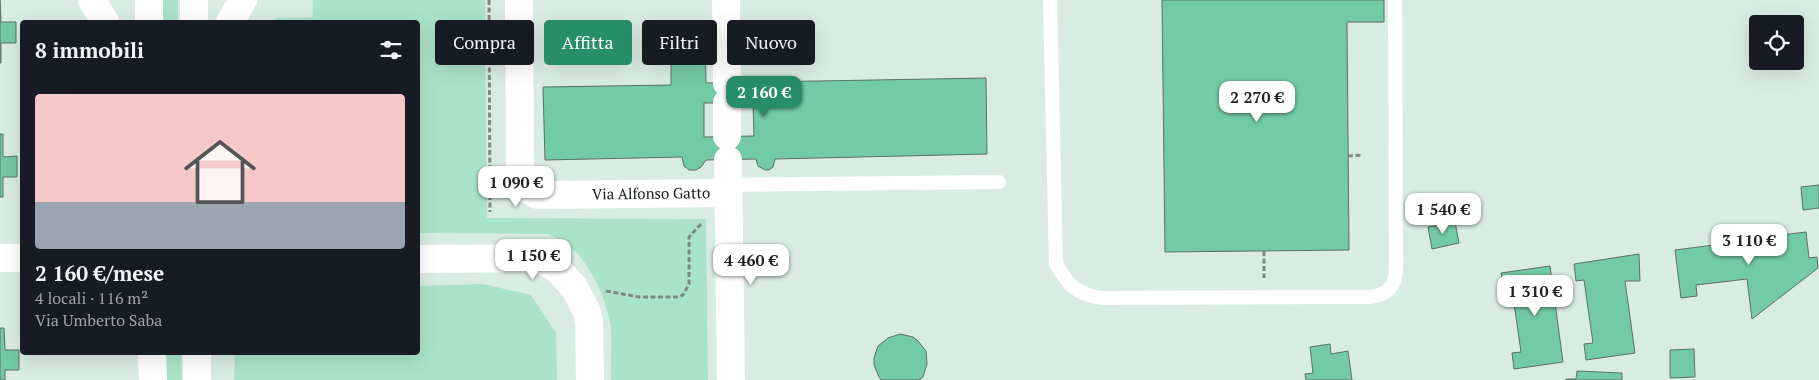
<!DOCTYPE html>
<html lang="it">
<meta charset="utf-8">
<style>
:root{--surface:#171b24;--page:#242831;--text:#f1f3f6;--muted:#9ea1a6;--accent:#288e6a}
body{margin:0;font-family:"PT Serif",serif;background:var(--page);color:var(--text);height:100vh;display:flex;flex-direction:column;font-size:19px;white-space:nowrap}
*{box-sizing:border-box;margin:0}
p{font-size:16px;color:var(--muted)}
.icon{flex:none;width:28px;height:28px;fill:none;stroke:currentColor;stroke-width:2;stroke-linecap:round;stroke-linejoin:round}
.map{position:relative;flex:1;overflow:hidden}
.panel{position:absolute;left:20px;top:20px;width:400px;height:335px;display:flex;flex-direction:column;background:var(--surface);border-radius:5px;box-shadow:0 5px 20px #0002}
.panel>*{flex:none}
.top-card{position:absolute;left:435px;top:20px;width:475px;height:45px;display:flex;gap:10px}
.buttons{position:absolute;left:1749px;top:15px;display:grid;gap:10px}
.buttons a{display:grid;place-items:center;width:55px;height:55px;border-radius:5px;background:var(--surface);box-shadow:0 5px 20px #0002;font-size:25px}
.price{position:absolute;translate:-50% -42px;padding:0 11px;border-radius:10px;background:#fff;color:#222;font-size:16px;line-height:32px;filter:drop-shadow(0 1px 2px #0008)}
.price::after{content:'';position:absolute;left:50%;top:30px;width:15px;height:11px;margin-left:-8px;background:inherit;clip-path:polygon(0 0,100% 0,50% 100%)}
.price.on{background:var(--accent);color:#fff}
ul{padding:0;list-style:none}
li{display:grid;align-content:center;gap:10px;height:265px;padding:0 15px}
li span{display:grid;place-items:center;height:155px;border-radius:5px;color:#555}
li>.icon{margin-inline-start:auto}
span .icon{width:90px;height:90px;fill:#fffc;stroke-width:1}
li b{font-size:21px}
h2{display:flex;justify-content:space-between;align-items:center;height:60px;padding:0 15px;font-size:21px}
.chip{padding:0 18px;border-radius:5px;background:var(--surface);box-shadow:0 5px 20px #0002;font-size:18px;line-height:45px}
.chip.on{background:var(--accent);color:#fff}
.map>svg:first-child{display:block}
</style>
<div class="map">
<svg width="1819" height="380" viewBox="0 0 1819 380">
<rect width="100%" height="100%" fill="#d9ece3"/>
<!-- green -->
<g fill="#abe3ca">
<rect x="163" y="0" width="15" height="22"/>
<path d="M 313,0 L 485,0 L 487,218 L 706,219 L 708,380 L 611,380 C 610,361 613,340 610,322 C 605,297 592,268 574,250 C 567,243 556,238 548,234 L 418,233 L 418,22 L 273,22 L 277,18 L 313,17 Z"/>
<polygon points="483,284 531,295 556,333 557,380 234,380 235,353 418,352 418,286"/>
<polygon points="166,353 181,353 182,380 166,380"/>
</g>
<!-- building -->
<g fill="#73caa6" stroke="#5e6f67" fill-rule="evenodd">
<polygon points="0,0 1,22 16,22 16,43 1,43 1,63 0,63"/>
<polygon points="1162,0 1384,0 1384,22 1347,22 1349,250 1165,252"/>
<path d="M 694,36 L 705,36 L 706,83 L 986,78 L 987,154 L 775,159 L 773,167 L 769,170 L 765,170 L 758,166 L 756,159 L 706,160 L 701,167 L 696,170 L 689,170 L 684,166 L 682,157 L 545,160 L 543,87 L 671,85 L 671,45 L 694,45 ZM 704,103 L 753,103 L 754,136 L 704,137 Z"/>
<polygon points="0,134 3,134 3,157 17,156 17,177 3,177 3,197 0,197"/>
<polygon points="1819,185 1819,208 1803,210 1801,187"/>
<polygon points="1455,222 1459,243 1432,249 1428,227"/>
<polygon points="1772,228 1773,236 1806,232 1809,258 1817,257 1818,268 1752,319 1747,279 1696,285 1697,296 1681,298 1675,250 1745,241 1745,231"/>
<polygon points="1639,254 1640,281 1625,281 1635,353 1586,360 1584,344 1593,343 1584,280 1576,281 1574,264"/>
<polygon points="1550,266 1563,362 1514,369 1512,353 1521,352 1512,289 1504,290 1501,273"/>
<polygon points="0,328 4,328 5,350 19,350 19,370 5,370 5,380 0,380"/>
<polygon points="900,334 913,337 918,341 926,351 927,364 923,377 919,380 881,380 879,377 874,365 874,358 878,346 888,338"/>
<polygon points="1330,344 1331,354 1348,351 1352,380 1306,380 1305,374 1313,373 1310,347"/>
<polygon points="1694,349 1695,377 1670,378 1670,350"/>
<polygon points="1577,371 1622,373 1622,380 1566,380 1566,379 1576,379"/>
</g>
<g fill="none" stroke-linecap="round" stroke-linejoin="round">
<!-- path -->
<g stroke="#7d8a84" stroke-width="3" stroke-dasharray="5 2.5" stroke-linecap="butt">
<polyline points="489,0 490,212"/>
<polyline points="1348,156 1363,155"/>
<polyline points="1264,251 1264,278"/>
<polyline points="606,291 639,297 678,297 683,295 689,284 689,237 702,223"/>
</g>
<!-- service -->
<g stroke="#fff" stroke-width="14">
<path d="M 1050,0 L 1056,264 C 1068,285 1076,294 1101,298 L 1370,297 C 1400,293 1396,273 1396,248 L 1395,0"/>
<polyline points="728,185 999,182"/>
</g>
<!-- minor -->
<g stroke="#fff" stroke-width="28">
<polyline points="92,0 105,22"/>
<polyline points="149,0 149,22"/>
<polyline points="194,0 194,22"/>
<path id="s1" d="M 519,0 L 520,167 C 522,181 523,190 538,195 L 728,193"/>
<polyline points="726,0 727,83"/>
<polyline points="230,22 243,0"/>
<polyline points="727,103 727,136"/>
<polyline points="728,160 731,380"/>
<polyline points="0,258 22,258"/>
<polyline points="418,259 524,258 544,261 556,268 574,287 586,310 589,321 590,380"/>
<polyline points="152,352 153,380"/>
<polyline points="197,352 197,380"/>
</g>
</g>
<g text-anchor="middle" stroke-width="4.5" stroke-linejoin="round" paint-order="stroke">
<!-- street labels -->
<g font-size="15" fill="#161d1a" stroke="#fff">
<text dy="5" stroke="none"><textPath href="#s1" startOffset="316">Via Alfonso Gatto</textPath></text>
</g>
</g>
</svg>
<div class="buttons">
<a><svg class="icon" aria-label="locate" viewBox="0 0 24 24"><circle cx="12" cy="12" r="6"/><path d="M12 2v4M12 18v4M2 12h4M18 12h4"/></svg></a>
</div>
<b class="price on" style="left:764px;top:118px">2 160 €</b>
<b class="price" style="left:1257px;top:123px">2 270 €</b>
<b class="price" style="left:516px;top:208px">1 090 €</b>
<b class="price" style="left:1443px;top:235px">1 540 €</b>
<b class="price" style="left:1749px;top:266px">3 110 €</b>
<b class="price" style="left:533px;top:281px">1 150 €</b>
<b class="price" style="left:751px;top:286px">4 460 €</b>
<b class="price" style="left:1535px;top:317px">1 310 €</b>
<div class="top-card">
<a class="chip">Compra</a>
<a class="chip on">Affitta</a>
<a class="chip">Filtri</a>
<a class="chip">Nuovo</a>
</div>
<section class="panel">
<h2>8 immobili<svg class="icon" aria-label="filters" viewBox="0 0 24 24"><path d="M4 7h16M4 17h16"/><circle cx="9" cy="7" r="2"/><circle cx="15" cy="17" r="2"/></svg></h2>
<ul>
<li><span style="background:linear-gradient(#f6c9c9 70%,#9aa5b1 0)"><svg class="icon" aria-label="home" viewBox="0 0 24 24"><path d="M3 11l9-7 9 7M6 9v11h12V9"/></svg></span><div><b>2 160 €/mese</b><p>4 locali · 116 m²</p><p>Via Umberto Saba</p></div></li>
</ul>
</section>
</div>
